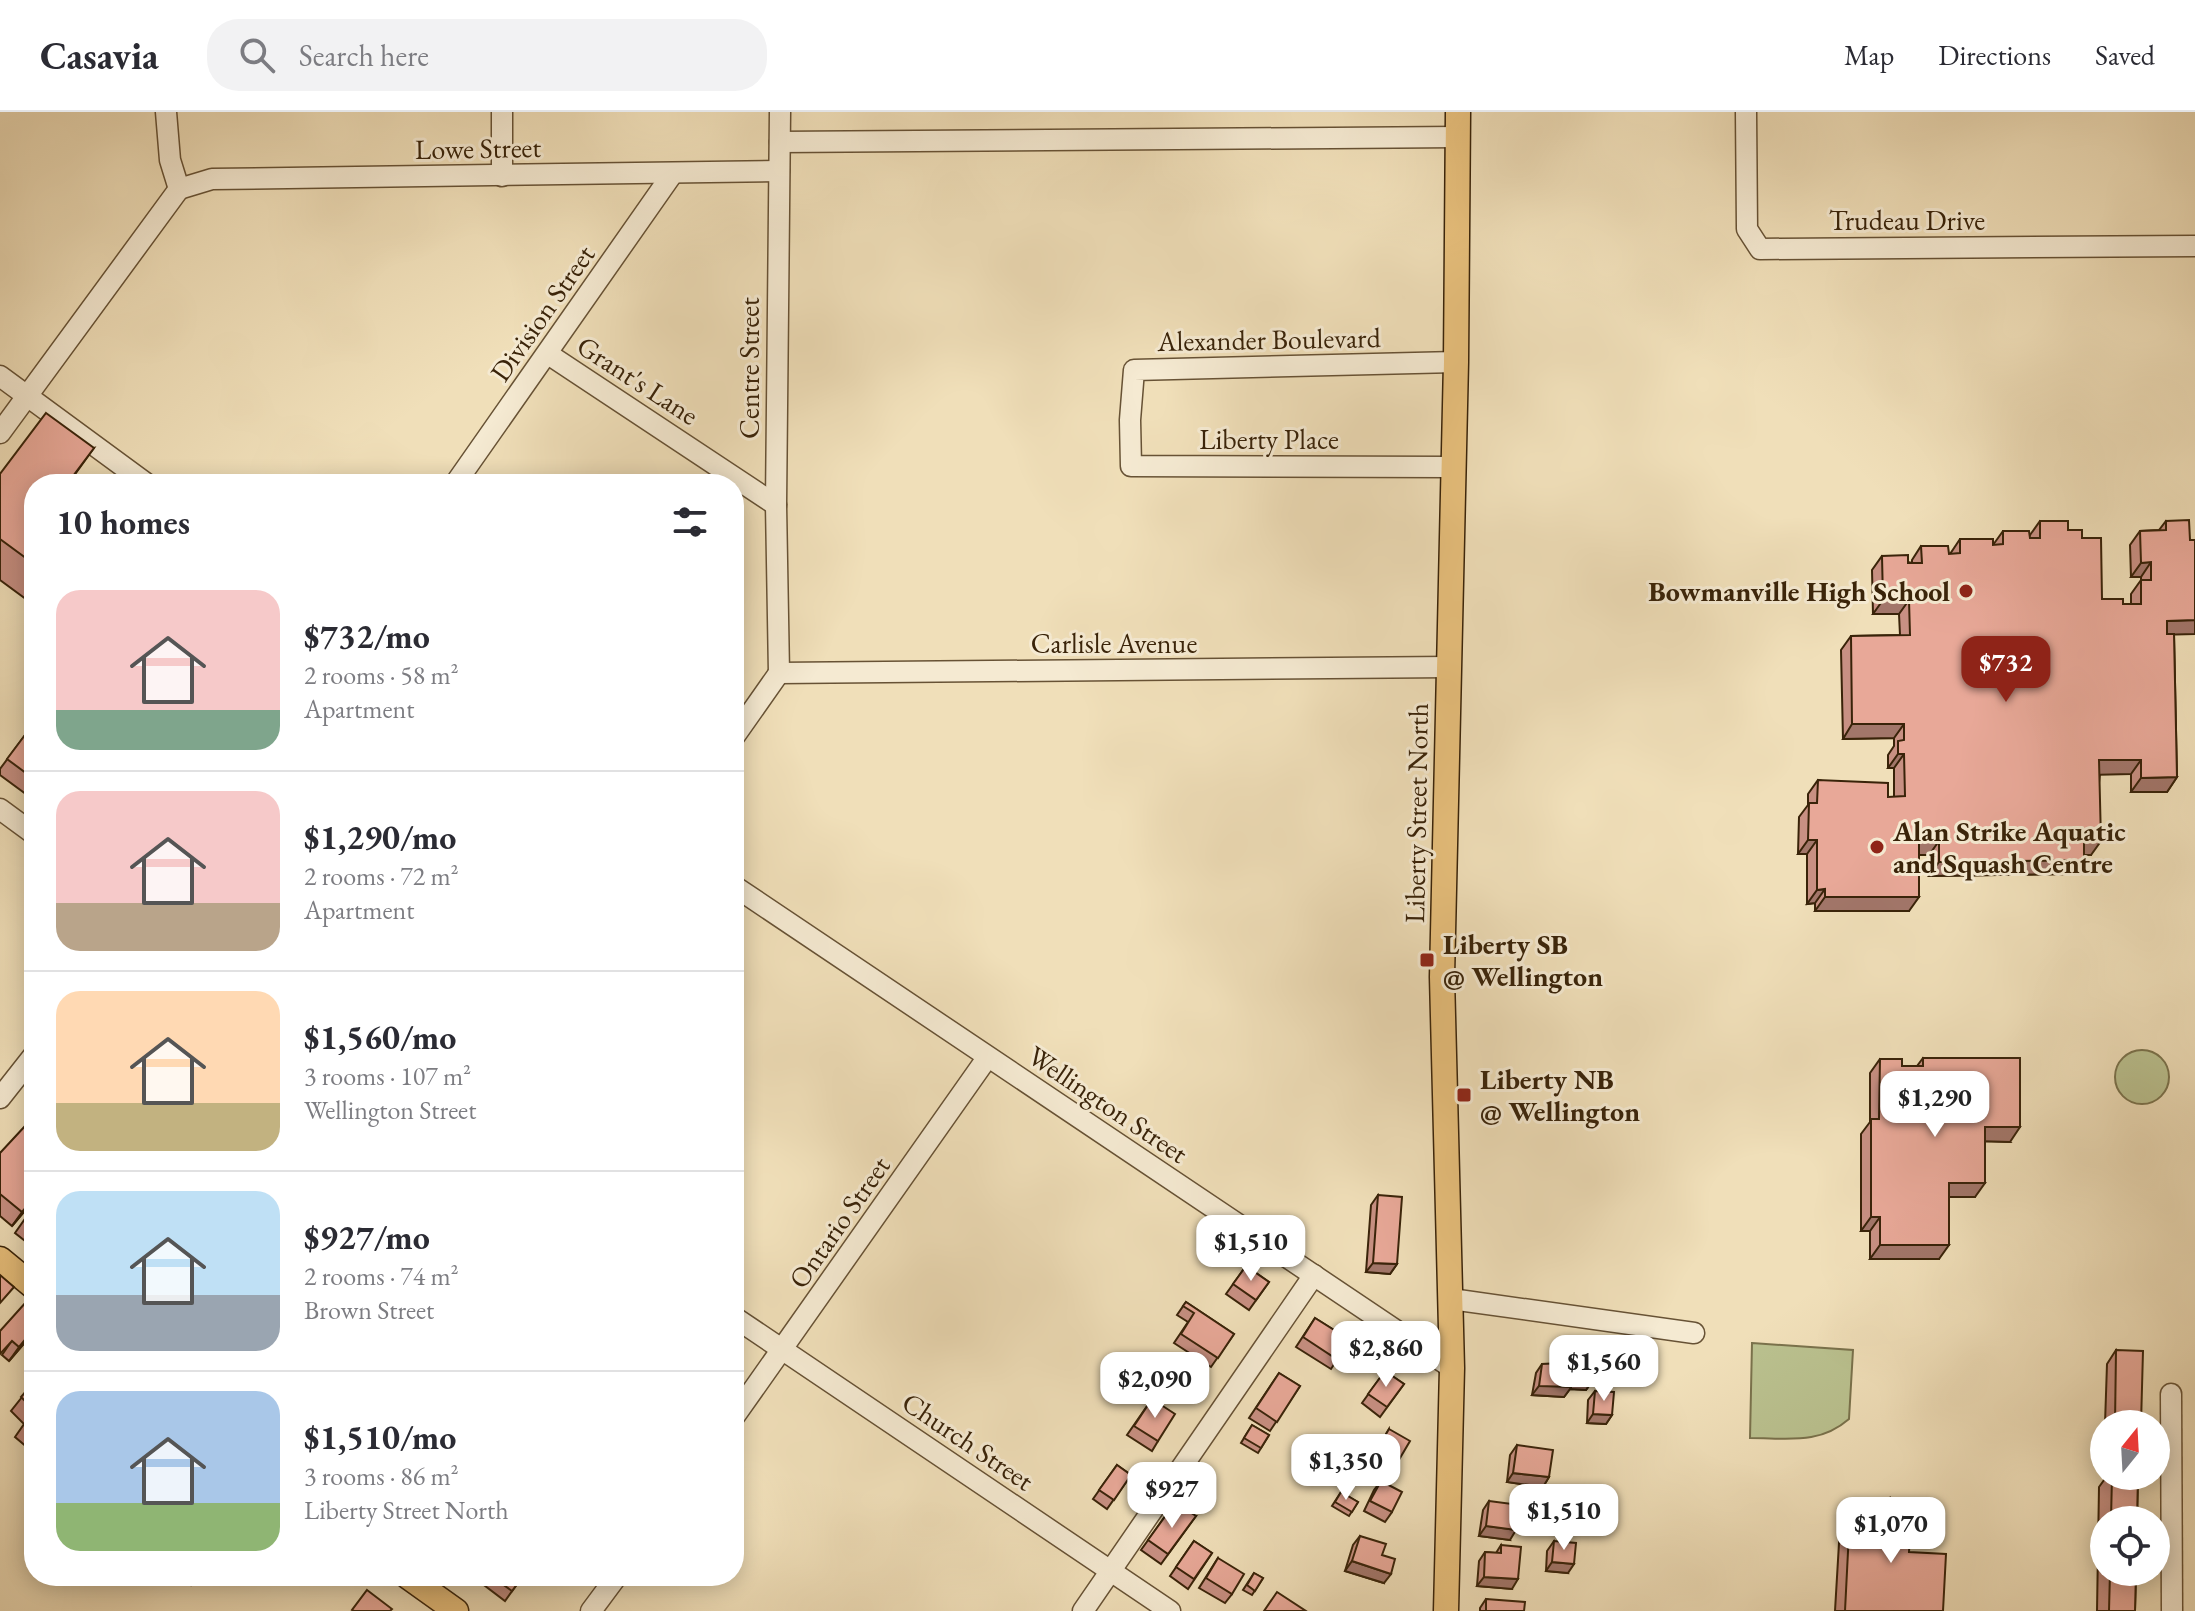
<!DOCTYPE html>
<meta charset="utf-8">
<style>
:root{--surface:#fff;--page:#f2f2f3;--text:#2b2b33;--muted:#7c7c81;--line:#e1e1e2;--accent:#8f2418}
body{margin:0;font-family:"EB Garamond",serif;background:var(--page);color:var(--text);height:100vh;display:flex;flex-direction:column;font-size:30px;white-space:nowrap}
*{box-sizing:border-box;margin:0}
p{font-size:26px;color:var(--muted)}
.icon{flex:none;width:44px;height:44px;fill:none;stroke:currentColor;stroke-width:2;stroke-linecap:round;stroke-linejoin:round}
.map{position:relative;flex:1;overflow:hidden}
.drawer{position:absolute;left:24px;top:362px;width:720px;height:1112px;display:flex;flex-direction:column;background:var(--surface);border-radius:32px;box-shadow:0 4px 20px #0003}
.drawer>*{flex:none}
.needle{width:52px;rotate:18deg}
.tools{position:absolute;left:2090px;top:1298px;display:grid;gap:16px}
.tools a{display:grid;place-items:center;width:80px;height:80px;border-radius:50%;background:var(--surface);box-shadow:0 4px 20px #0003;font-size:40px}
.price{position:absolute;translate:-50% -68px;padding:0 18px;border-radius:16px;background:#fff;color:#222;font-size:26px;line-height:52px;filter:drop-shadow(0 2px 4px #0008)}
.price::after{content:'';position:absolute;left:50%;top:48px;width:24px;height:18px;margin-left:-12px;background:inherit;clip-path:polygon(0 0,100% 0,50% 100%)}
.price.active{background:var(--accent);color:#fff}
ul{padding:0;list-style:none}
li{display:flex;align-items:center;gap:24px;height:200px;padding:0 32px}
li+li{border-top:2px solid var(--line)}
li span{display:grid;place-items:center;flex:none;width:224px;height:160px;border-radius:24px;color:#555}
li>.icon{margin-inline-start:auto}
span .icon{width:96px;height:96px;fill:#fffc;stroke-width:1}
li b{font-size:34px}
h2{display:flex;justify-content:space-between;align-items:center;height:96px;padding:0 32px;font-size:34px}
header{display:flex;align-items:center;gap:48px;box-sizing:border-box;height:112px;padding:0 40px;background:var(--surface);border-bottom:2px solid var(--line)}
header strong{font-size:38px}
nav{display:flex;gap:44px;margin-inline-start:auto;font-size:28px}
.search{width:560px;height:72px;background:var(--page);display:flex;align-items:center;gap:20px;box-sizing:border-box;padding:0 28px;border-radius:32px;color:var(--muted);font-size:30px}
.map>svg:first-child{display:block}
</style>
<header>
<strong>Casavia</strong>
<div class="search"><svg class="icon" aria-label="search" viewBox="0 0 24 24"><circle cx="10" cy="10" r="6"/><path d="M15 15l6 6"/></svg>Search here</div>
<nav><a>Map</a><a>Directions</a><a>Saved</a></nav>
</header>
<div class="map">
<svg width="2195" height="1499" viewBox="0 0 2195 1499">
<rect width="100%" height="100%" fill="#f0dfb9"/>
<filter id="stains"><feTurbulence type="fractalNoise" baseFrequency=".0025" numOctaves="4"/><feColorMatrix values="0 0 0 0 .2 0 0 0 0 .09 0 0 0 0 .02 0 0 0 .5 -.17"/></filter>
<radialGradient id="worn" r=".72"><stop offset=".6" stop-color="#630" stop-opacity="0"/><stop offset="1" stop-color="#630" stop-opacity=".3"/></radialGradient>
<!-- green -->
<g fill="#bac18f" stroke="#7a724c" stroke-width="2">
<circle cx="2142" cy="965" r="27"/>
<path d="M 1752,1231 L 1853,1238 L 1849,1307 C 1819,1333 1788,1326 1750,1326 Z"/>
</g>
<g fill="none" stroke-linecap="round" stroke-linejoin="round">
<defs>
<g id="minor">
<polyline points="166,0 170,48 179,77"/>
<polyline points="502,0 502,64"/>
<polyline points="1746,0 1747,117 1760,137 2195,134"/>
<polyline points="780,30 1458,25"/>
<polyline points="179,77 212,67 779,59"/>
<polyline points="548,242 776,393"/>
<polyline points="0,264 147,372"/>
<polyline points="0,321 179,77"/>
<polyline points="1453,355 1131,354 1130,308 1134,258 1456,250"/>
<polyline points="455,372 673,61"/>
<polyline points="779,561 1450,555"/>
<polyline points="779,561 776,393 780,0"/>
<polyline points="734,625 779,561"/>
<polyline points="0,697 34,722"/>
<polyline points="734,774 1452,1256"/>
<polyline points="0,986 34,943"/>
<polyline points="1451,1187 1694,1221"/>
<polyline points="734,1205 1170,1499"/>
<polyline points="2171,1282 2172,1499"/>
<polyline points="734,1305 987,946"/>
<polyline points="591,1499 617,1464"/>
<polyline points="1083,1499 1314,1163"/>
</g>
<g id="major">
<polyline points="0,1147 34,1175"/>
<polyline points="407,1464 456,1499"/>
<polyline points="1446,1499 1452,1256 1442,865 1456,250 1458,0"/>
</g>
</defs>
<!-- minor casing -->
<use href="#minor" stroke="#675235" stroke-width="23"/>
<!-- major casing -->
<use href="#major" stroke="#392309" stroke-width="27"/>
<!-- minor -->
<use href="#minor" stroke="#f5ead2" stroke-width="20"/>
<!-- major -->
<use href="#major" stroke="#e8c07c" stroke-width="24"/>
</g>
<!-- wall -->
<g fill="#c89083" stroke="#392309" stroke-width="2">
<polygon points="94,336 68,372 34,372 34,493 0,468 0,362"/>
<polygon points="2040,409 2068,418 2082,426 2102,487 2123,492 2131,492 2131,482 2141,468 2141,465 2131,465 2130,433 2140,419 2159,418 2166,409 2190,428 2195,428 2195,522 2174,522 2177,665 2167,680 2131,680 2131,662 2100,662 2091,743 2084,743 2075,762 1929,764 1929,743 1919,743 1909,799 1815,799 1815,791 1807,792 1807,742 1798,742 1799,705 1808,693 1808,682 1818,668 1888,685 1894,685 1894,656 1888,656 1888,643 1894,634 1894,626 1843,627 1841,538 1851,524 1900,523 1899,502 1873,502 1872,458 1882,444 1912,451 1912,448 1921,434 1950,442 1960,427 1993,433 2003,419 2030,423"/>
<polygon points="34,611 34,688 0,663 0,657"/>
<polygon points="1923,946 2010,1030 1985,1029 1975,1085 1949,1085 1939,1147 1870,1147 1870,1119 1861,1119 1861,1022 1870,1010 1870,961 1880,947 1902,954 1917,954"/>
<polygon points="34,1020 34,1088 12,1114 0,1104 0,1041"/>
<polygon points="1378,1083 1397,1152 1390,1162 1366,1160 1371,1093"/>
<polygon points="34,1094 34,1136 15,1121"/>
<polygon points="1246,1154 1269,1170 1249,1198 1226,1182"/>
<polygon points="1186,1190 1234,1222 1211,1255 1174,1231 1188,1210 1177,1203"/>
<polygon points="34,1196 34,1220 9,1249 2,1243"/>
<polygon points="1315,1206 1350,1228 1331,1257 1296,1235"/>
<polygon points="2116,1238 2141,1312 2105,1312 2107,1252"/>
<polygon points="1542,1252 1602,1257 1586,1278 1570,1277 1564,1285 1532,1283 1536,1261"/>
<polygon points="1385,1259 1404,1272 1380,1305 1362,1291"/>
<polygon points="1279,1261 1300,1274 1270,1319 1249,1306"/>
<polygon points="34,1270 34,1341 15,1325 24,1312 11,1299"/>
<polygon points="1595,1279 1612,1303 1606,1312 1587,1311 1588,1288"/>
<polygon points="1152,1287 1158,1329 1152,1339 1127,1323"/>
<polygon points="1252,1313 1269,1323 1258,1341 1241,1331"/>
<polygon points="1389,1317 1393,1358 1386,1367 1366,1356"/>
<polygon points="1517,1333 1549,1365 1543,1375 1507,1370 1510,1343"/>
<polygon points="1117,1353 1131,1363 1107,1397 1093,1387"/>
<polygon points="2107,1364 2138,1364 2137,1408 2104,1408 2104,1460 2136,1460 2135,1499 2097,1499 2099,1375"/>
<polygon points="1381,1369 1392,1400 1385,1410 1364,1399 1374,1378"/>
<polygon points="1341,1380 1358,1390 1349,1404 1332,1394"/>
<polygon points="1890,1386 1909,1440 1943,1499 1835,1499 1840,1414 1850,1400 1880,1401"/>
<polygon points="1489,1389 1510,1428 1479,1424 1483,1398"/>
<polygon points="1169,1399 1176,1404 1196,1404 1161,1452 1141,1438"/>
<polygon points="1360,1424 1382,1443 1384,1471 1345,1459 1353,1433"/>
<polygon points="1194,1429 1212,1441 1188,1477 1170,1464"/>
<polygon points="1554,1429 1568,1461 1546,1459 1547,1439"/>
<polygon points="1501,1433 1512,1477 1477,1474 1479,1449 1485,1440 1496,1441"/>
<polygon points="1218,1446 1232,1482 1225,1491 1199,1476"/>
<polygon points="1254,1461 1263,1466 1252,1483 1243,1478"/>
<polygon points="180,1464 199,1464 191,1473"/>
<polygon points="472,1464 523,1464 505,1489"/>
<polygon points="1486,1487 1524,1499 1480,1499 1480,1496"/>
</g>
<!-- shaded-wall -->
<g fill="#a2766a" stroke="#392309" stroke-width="2">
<polygon points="2151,450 2141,465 2131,465 2141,451"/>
<polygon points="1883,488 1909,488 1899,502 1873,502"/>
<polygon points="2195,508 2195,522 2157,523 2167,509"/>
<polygon points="1852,612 1904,612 1894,626 1843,627"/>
<polygon points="1898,642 1904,642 1894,656 1888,656"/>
<polygon points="2099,648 2141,648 2131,662 2090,663"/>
<polygon points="2177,665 2167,680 2131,680 2141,666"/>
<polygon points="1808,728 1817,728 1807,742 1798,742"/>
<polygon points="1919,729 1939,729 1929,743 1909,743"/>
<polygon points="2084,729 2101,729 2091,743 2074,743"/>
<polygon points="2084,748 2075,762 1929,764 1939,750"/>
<polygon points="1825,777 1815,791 1807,792 1817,778"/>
<polygon points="1825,785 1919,785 1909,799 1815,799"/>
<polygon points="1985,1015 2020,1015 2010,1030 1975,1029"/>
<polygon points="1949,1071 1985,1071 1975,1085 1939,1085"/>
<polygon points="34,1086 34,1088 12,1114 22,1100"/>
<polygon points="1871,1105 1880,1105 1870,1119 1861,1119"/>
<polygon points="1880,1133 1949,1133 1939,1147 1870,1147"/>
<polygon points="1373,1151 1397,1152 1390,1162 1366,1160"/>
<polygon points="34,1217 34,1220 9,1249 19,1235"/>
<polygon points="1602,1257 1596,1267 1592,1269 1586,1278 1570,1277 1564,1285 1532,1283 1539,1274 1596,1260"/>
<polygon points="1593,1302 1612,1303 1606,1312 1587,1311"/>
<polygon points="1513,1361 1549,1365 1543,1375 1507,1370"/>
<polygon points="1486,1414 1516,1418 1510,1428 1479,1424"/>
<polygon points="1352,1449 1391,1462 1384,1471 1345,1459"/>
<polygon points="1552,1450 1574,1452 1568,1461 1546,1459"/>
<polygon points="1484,1465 1518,1467 1512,1477 1477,1474"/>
</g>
<!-- building -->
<g fill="#e8a898" stroke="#392309" stroke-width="2">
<polygon points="46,301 94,336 67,372 34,372 34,452 0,427 0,362"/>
<polygon points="2189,408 2190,428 2195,428 2195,508 2167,509 2167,522 2174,522 2177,665 2141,666 2141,648 2099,648 2101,729 2084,729 2084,748 1939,750 1939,729 1919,729 1919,785 1825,785 1825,777 1817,778 1817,728 1808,728 1809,691 1817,691 1818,668 1888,671 1888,685 1905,684 1904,642 1898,642 1898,629 1904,628 1904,612 1852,612 1851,524 1910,523 1909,488 1883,488 1882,444 1908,443 1908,451 1922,451 1921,434 1948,434 1949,442 1960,441 1960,427 1993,427 1993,433 2003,432 2003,419 2029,419 2030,426 2040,426 2040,409 2068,409 2068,418 2082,418 2082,426 2101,426 2102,487 2123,487 2123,492 2141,492 2141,468 2151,468 2151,450 2141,451 2140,419 2166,418 2166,409"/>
<polygon points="34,611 34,667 7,647"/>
<polygon points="1923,946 2020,946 2020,1015 1985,1015 1985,1071 1949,1071 1949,1133 1880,1133 1880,1105 1871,1105 1871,1007 1879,1007 1880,947 1902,947 1902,954 1923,954"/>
<polygon points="26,1013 34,1020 34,1086 22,1100 0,1082 0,1041"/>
<polygon points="1378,1083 1402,1085 1397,1152 1373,1151"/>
<polygon points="1246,1154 1269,1170 1256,1188 1233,1172"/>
<polygon points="0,1163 14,1175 0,1191"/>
<polygon points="27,1189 34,1196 34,1217 19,1235 12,1229 0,1242 0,1219"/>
<polygon points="1186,1190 1234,1222 1218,1246 1181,1222 1194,1201 1183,1194"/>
<polygon points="1315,1206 1350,1228 1338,1248 1303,1225"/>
<polygon points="2116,1238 2143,1239 2141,1312 2115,1312"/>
<polygon points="1569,1241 1605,1243 1602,1257 1596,1260 1592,1269 1571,1267 1571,1275 1539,1274 1542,1252 1562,1251"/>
<polygon points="1385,1259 1404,1272 1387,1295 1368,1282"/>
<polygon points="1279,1261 1300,1274 1277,1310 1256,1296"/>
<polygon points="34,1270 34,1298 21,1285"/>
<polygon points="1595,1279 1614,1280 1612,1303 1593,1302"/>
<polygon points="1152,1287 1175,1302 1158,1329 1134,1314"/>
<polygon points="34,1301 34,1319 25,1311"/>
<polygon points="1252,1313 1269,1323 1261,1336 1244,1326"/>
<polygon points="1389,1317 1410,1329 1393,1358 1372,1346"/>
<polygon points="1517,1333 1553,1338 1549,1365 1513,1361"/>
<polygon points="1117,1353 1131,1363 1114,1388 1099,1378"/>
<polygon points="2112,1364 2138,1364 2137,1408 2111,1408"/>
<polygon points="1381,1369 1402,1380 1392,1400 1370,1389"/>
<polygon points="1341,1380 1358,1390 1352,1400 1335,1390"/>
<polygon points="1890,1386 1912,1387 1909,1440 1946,1442 1943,1499 1845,1499 1850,1400 1890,1402"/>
<polygon points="1489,1389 1520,1393 1516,1418 1486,1414"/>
<polygon points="1182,1395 1196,1404 1168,1442 1148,1428 1169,1399 1176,1404"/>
<polygon points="1360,1424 1386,1432 1382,1443 1395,1447 1391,1462 1352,1449"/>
<polygon points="1194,1429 1212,1441 1194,1467 1176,1455"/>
<polygon points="1554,1429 1576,1431 1574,1452 1552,1450"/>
<polygon points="1501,1433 1521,1435 1518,1467 1484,1465 1485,1440 1501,1441"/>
<polygon points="1218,1446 1244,1462 1232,1482 1206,1466"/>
<polygon points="2110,1460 2136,1460 2135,1499 2109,1499"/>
<polygon points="1254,1461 1263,1466 1255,1479 1247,1473"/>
<polygon points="491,1464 523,1464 512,1479"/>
<polygon points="367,1478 392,1497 390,1499 354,1499 352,1498"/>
<polygon points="1277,1480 1306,1499 1264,1499"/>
<polygon points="1486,1487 1525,1490 1524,1499 1486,1499"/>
</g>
<!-- markers -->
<g fill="#8f2418" stroke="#f5ead2" stroke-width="3">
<circle cx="1966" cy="479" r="8"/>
<circle cx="1877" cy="735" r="8"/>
<rect x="1419" y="840" width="16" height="16" rx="4"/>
<rect x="1456" y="975" width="16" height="16" rx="4"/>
</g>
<g text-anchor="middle" stroke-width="6" stroke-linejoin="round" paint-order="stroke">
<!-- street labels -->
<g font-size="28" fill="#392309" stroke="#f5ead2">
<text transform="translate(478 36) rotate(-1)" y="10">Lowe Street</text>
<text x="1907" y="118">Trudeau Drive</text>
<text transform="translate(542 201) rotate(-55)" y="10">Division Street</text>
<text transform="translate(1269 227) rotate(-1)" y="10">Alexander Boulevard</text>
<text transform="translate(749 256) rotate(-90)" y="10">Centre Street</text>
<text transform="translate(638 268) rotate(33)" y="10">Grant's Lane</text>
<text x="1269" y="337">Liberty Place</text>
<text x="1114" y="541">Carlisle Avenue</text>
<text transform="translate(1416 701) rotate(-89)" y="10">Liberty Street North</text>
<text transform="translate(1108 992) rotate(34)" y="10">Wellington Street</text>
<text transform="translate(839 1110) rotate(-55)" y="10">Ontario Street</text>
<text transform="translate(968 1329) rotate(34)" y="10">Church Street</text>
</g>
<!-- poi labels -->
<g font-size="28" font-weight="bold" fill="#392309" stroke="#f5ead2" text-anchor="start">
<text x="1950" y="489" text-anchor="end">Bowmanville High School</text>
<text x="1893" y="729">Alan Strike Aquatic<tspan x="1893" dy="32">and Squash Centre</tspan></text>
<text x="1443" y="842">Liberty SB<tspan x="1443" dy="32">@ Wellington</tspan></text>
<text x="1480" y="977">Liberty NB<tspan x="1480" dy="32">@ Wellington</tspan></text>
</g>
</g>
<rect width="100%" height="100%" filter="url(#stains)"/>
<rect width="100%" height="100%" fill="url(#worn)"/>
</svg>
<div class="tools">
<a><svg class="needle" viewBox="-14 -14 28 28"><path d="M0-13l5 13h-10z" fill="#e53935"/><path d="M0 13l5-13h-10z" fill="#7c7c81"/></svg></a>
<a><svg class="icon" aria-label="locate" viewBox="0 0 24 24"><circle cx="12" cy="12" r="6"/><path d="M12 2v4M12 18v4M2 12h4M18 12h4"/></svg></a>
</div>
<b class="price active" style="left:2006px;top:592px">$732</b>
<b class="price" style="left:1935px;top:1027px">$1,290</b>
<b class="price" style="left:1251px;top:1171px">$1,510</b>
<b class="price" style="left:1386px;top:1277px">$2,860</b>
<b class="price" style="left:1604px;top:1291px">$1,560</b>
<b class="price" style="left:1155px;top:1308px">$2,090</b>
<b class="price" style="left:1346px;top:1390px">$1,350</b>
<b class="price" style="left:1172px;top:1418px">$927</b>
<b class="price" style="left:1564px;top:1440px">$1,510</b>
<b class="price" style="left:1891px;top:1453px">$1,070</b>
<section class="drawer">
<h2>10 homes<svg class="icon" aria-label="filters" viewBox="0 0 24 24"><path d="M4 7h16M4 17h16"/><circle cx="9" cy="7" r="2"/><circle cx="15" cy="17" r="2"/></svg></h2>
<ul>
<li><span style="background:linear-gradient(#f6c9c9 75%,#7fa58c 0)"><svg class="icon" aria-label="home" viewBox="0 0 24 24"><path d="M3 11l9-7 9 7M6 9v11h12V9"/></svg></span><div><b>$732/mo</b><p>2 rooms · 58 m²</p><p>Apartment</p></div></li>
<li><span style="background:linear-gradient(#f6c9c9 70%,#b9a48a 0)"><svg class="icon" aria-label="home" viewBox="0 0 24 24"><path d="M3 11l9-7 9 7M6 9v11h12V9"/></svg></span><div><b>$1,290/mo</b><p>2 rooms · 72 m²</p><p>Apartment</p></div></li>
<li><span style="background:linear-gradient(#ffd9b3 70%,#c2b280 0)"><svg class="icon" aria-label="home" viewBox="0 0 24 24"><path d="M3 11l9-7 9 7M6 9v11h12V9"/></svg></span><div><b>$1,560/mo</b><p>3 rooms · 107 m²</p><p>Wellington Street</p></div></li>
<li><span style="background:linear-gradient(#bfe0f5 65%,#9aa5b1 0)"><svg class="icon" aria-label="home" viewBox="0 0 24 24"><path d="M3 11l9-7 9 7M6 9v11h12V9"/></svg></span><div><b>$927/mo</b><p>2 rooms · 74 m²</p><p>Brown Street</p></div></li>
<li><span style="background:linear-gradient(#a9c7e8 70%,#8fb573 0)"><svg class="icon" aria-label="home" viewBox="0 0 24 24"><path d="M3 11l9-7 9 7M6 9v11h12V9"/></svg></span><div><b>$1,510/mo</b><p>3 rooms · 86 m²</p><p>Liberty Street North</p></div></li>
</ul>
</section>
</div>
